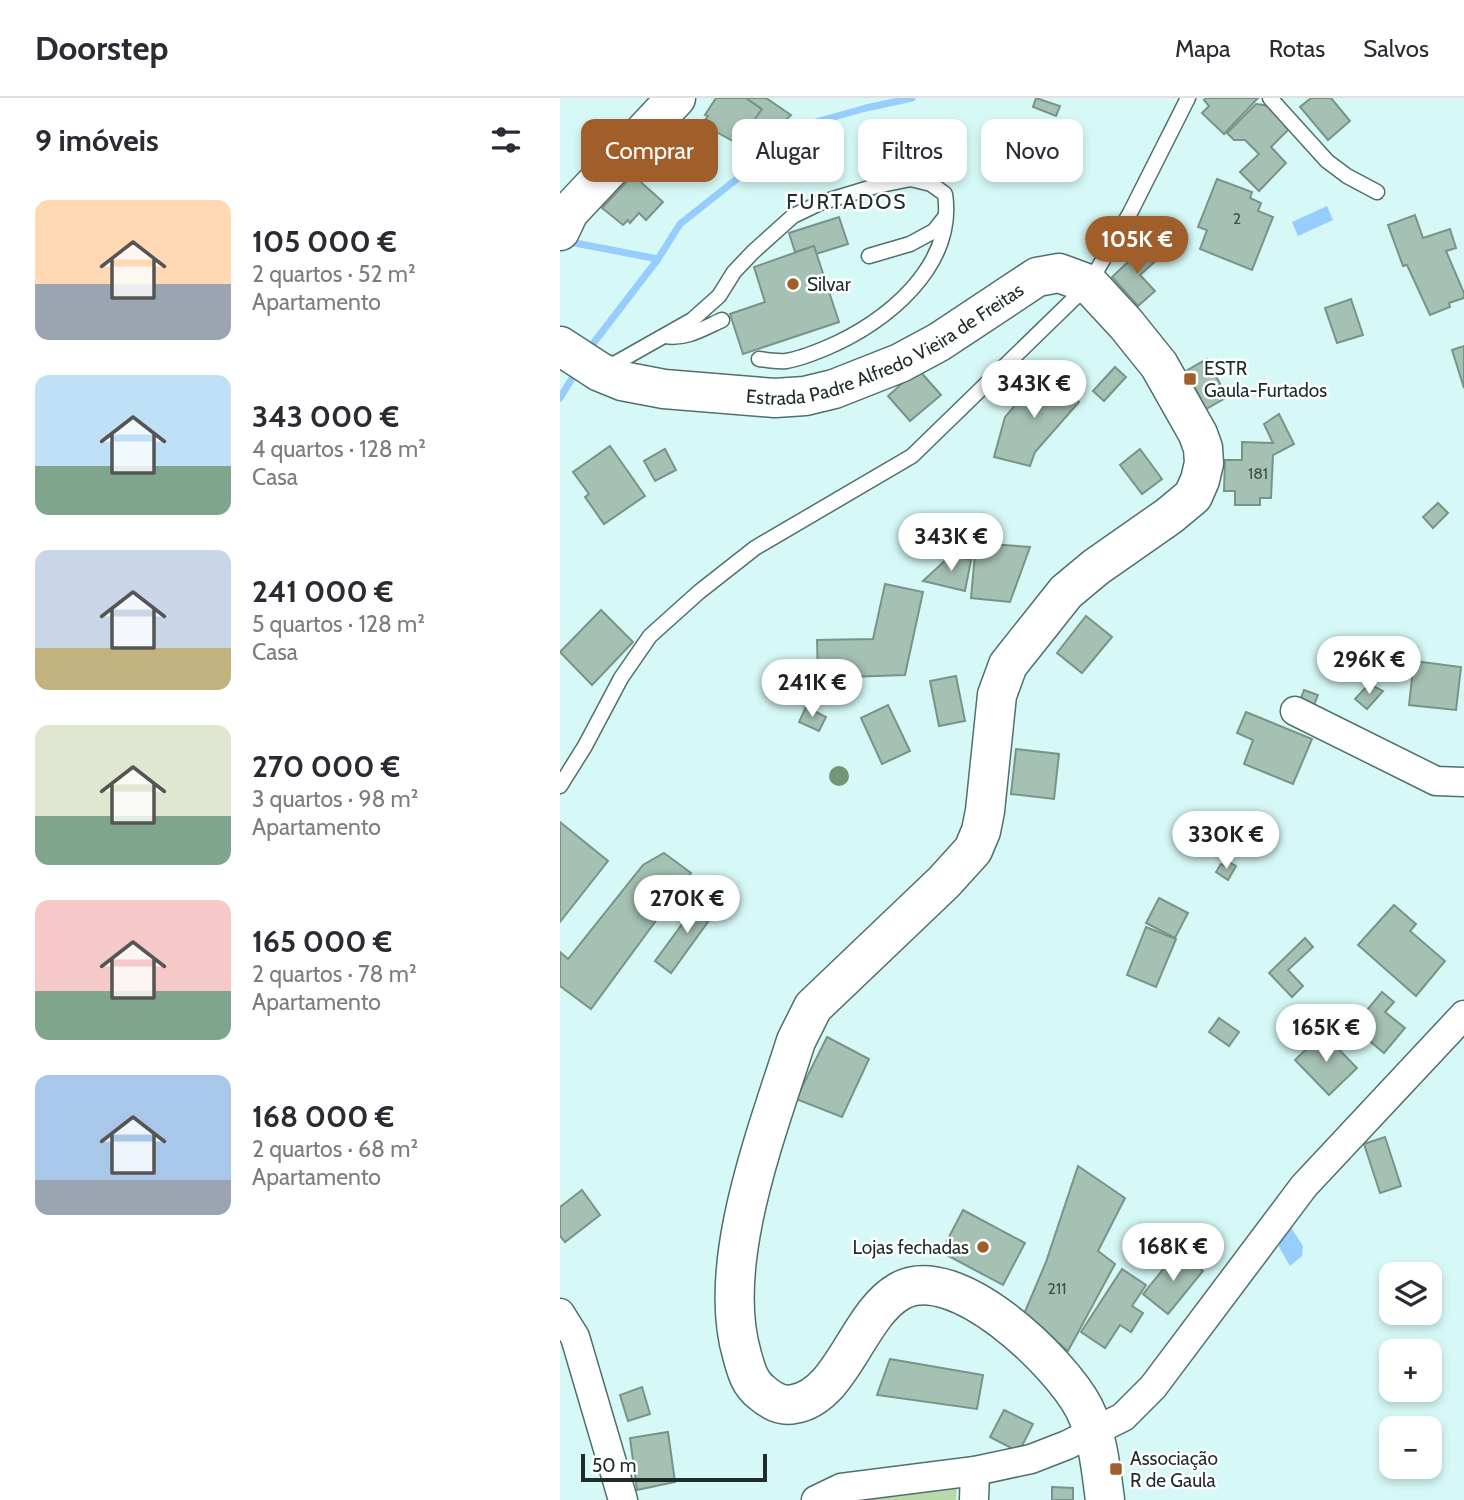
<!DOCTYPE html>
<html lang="pt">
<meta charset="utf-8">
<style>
:root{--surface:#fff;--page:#f2f2f3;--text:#2b2b33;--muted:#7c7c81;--line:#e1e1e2;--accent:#a05e2a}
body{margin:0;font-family:Cabin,sans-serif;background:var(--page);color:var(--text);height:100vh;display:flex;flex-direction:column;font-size:26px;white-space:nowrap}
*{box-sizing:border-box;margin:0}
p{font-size:23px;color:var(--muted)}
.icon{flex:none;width:38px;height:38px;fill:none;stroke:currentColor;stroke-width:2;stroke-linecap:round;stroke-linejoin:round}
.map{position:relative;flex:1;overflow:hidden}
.panel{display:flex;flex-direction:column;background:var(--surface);width:560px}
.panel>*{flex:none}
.hud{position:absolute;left:21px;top:21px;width:665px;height:63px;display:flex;gap:14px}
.fabs{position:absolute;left:819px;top:1164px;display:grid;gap:14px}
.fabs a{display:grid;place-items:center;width:63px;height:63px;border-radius:14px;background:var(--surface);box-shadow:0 4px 10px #0003;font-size:35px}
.scale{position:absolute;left:21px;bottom:18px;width:186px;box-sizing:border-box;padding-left:7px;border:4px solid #1e2c2b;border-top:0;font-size:19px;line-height:24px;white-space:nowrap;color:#1e2c2b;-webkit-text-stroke:5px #fff;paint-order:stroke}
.price{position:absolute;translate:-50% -60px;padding:0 16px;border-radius:24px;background:#fff;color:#222;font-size:23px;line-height:46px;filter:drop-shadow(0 2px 4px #0008)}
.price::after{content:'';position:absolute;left:50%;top:42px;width:21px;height:16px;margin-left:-10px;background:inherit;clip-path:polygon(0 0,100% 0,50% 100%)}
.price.current{background:var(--accent);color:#fff}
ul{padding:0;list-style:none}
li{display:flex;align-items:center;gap:21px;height:175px;padding:0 35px}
li span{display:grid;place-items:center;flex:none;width:196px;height:140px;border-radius:14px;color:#555}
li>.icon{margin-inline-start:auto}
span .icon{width:84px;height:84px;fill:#fffc;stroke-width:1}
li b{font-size:30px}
h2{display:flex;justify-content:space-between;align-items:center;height:84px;padding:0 35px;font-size:30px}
.pill{padding:0 24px;border-radius:14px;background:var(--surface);box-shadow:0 4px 10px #0003;font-size:24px;line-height:63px}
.pill.current{background:var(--accent);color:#fff}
header{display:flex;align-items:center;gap:42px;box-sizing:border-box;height:98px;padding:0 35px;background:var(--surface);border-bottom:2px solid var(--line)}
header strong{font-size:33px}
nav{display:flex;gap:38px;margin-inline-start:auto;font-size:24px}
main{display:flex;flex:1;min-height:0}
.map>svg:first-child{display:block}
</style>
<header>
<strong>Doorstep</strong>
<nav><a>Mapa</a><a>Rotas</a><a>Salvos</a></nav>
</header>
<main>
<section class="panel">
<h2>9 imóveis<svg class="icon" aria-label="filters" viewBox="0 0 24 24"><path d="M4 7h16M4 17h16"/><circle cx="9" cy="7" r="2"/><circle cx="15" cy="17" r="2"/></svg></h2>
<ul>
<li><span style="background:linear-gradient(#ffd9b3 60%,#9aa5b1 0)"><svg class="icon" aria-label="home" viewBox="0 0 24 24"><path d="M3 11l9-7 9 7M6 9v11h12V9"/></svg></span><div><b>105 000 €</b><p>2 quartos · 52 m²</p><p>Apartamento</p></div></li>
<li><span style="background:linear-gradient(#bfe0f5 65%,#7fa58c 0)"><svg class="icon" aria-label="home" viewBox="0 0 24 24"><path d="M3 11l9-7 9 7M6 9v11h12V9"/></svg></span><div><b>343 000 €</b><p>4 quartos · 128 m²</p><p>Casa</p></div></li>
<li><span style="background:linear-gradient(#c9d6e8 70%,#c2b280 0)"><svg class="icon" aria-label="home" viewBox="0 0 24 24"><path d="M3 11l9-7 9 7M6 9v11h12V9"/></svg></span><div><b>241 000 €</b><p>5 quartos · 128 m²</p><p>Casa</p></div></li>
<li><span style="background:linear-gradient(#dfe7d0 65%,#7fa58c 0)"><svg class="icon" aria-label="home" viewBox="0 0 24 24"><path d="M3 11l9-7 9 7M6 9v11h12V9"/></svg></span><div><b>270 000 €</b><p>3 quartos · 98 m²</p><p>Apartamento</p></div></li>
<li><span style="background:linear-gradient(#f6c9c9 65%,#7fa58c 0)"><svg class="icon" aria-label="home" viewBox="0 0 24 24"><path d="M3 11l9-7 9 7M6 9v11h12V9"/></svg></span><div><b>165 000 €</b><p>2 quartos · 78 m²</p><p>Apartamento</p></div></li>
<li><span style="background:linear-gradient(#a9c7e8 75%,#9aa5b1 0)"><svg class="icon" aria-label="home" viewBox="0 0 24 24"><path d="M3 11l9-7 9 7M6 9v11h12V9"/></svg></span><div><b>168 000 €</b><p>2 quartos · 68 m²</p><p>Apartamento</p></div></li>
</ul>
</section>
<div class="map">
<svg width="904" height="1402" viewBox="0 0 904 1402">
<rect width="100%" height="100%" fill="#d6f9f7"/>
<!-- green -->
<polygon fill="#b8daab" points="397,1385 396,1402 280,1402"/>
<!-- water -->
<g fill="#96cdfd">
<polygon points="767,108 773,122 738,138 732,124"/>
<polygon points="728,1125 743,1148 742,1158 730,1168 719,1149 721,1135"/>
</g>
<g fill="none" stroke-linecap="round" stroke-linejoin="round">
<!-- stream -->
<g stroke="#96cdfd" stroke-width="7">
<polyline points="15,145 98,161"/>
<polyline points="32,247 98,161 120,126 245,27 306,10 352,0"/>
<polyline points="0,300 14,277"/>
</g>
</g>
<!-- building -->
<g fill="#a5c1b3" stroke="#799487" stroke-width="2">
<polygon points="156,0 186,0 202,11 178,46 142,26 148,18 145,17"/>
<polygon points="186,0 206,0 231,17 210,36 193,24 202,11"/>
<polygon points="476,0 500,8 496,18 473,9"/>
<polygon points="646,0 698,0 664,36 642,15 649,8 644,2"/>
<polygon points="751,0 771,0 790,23 768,42 740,9"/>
<polygon points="696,6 710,8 731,29 711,49 726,65 699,93 680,74 699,56 685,42 674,42 667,35"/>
<polygon points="73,77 103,104 86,122 79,115 70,125 68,122 63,127 42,110"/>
<polygon points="657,81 692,94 690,100 701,105 698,113 713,119 692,172 640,151 647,132 638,129"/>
<polygon points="855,117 863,140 890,131 896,150 886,153 904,195 904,200 889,205 890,209 870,217 847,167 843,168 828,127"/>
<polygon points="279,119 288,146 256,156 254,148 235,154 229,135"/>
<polygon points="586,147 599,160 580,177 595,193 578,208 552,179"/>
<polygon points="254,148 279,224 183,256 170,216 205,204 194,169"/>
<polygon points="791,201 803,237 777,245 765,210"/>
<polygon points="904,248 904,290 892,252"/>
<polygon points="647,261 667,299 646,311 626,273"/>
<polygon points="555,269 566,279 544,303 533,293"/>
<polygon points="358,271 381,297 350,323 328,298"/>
<polygon points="485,272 519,304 475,354 470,368 434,359 445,319"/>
<polygon points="719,316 734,346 713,357 711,400 700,400 700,407 675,407 675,393 664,393 665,362 682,362 682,344 713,345 704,326"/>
<polygon points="50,348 85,398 44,426 25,399 29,396 13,374"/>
<polygon points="105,351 116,372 95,383 84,363"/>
<polygon points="580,351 602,381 582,396 560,367"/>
<polygon points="878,405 888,415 873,430 863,419"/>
<polygon points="416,445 470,449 450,504 411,500"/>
<polygon points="391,457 411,462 405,493 363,483"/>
<polygon points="325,486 363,494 345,577 258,580 257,542 313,541"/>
<polygon points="41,512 73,544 32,587 0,554"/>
<polygon points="526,518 552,539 522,575 497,555"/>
<polygon points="854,563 901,569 896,612 849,607"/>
<polygon points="396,578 405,623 379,628 370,583"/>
<polygon points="809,586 823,593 807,611 795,601"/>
<polygon points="744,592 758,597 754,607 740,603"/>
<polygon points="328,607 350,653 322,666 301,620"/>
<polygon points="246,609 266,619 259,633 239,624"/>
<polygon points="686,614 752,641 733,686 684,666 693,642 677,635"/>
<polygon points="456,651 499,656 494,701 451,696"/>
<polygon points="0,724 48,763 0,824"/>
<polygon points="104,755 131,775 31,911 0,888 0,854 8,861 83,767"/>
<polygon points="669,764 676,768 668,782 656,774 661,766 666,769"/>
<polygon points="143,798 158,810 111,875 95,863"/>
<polygon points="599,800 628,815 615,840 586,825"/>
<polygon points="834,807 856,826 850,833 885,863 856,898 798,847"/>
<polygon points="586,829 616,841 596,889 567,877"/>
<polygon points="745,840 753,849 728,872 743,888 732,899 709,875"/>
<polygon points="822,894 834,904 825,914 845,930 824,955 793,929"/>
<polygon points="659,920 679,934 669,948 649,934"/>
<polygon points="763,935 797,970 769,997 735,962"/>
<polygon points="267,939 309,961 282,1019 236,1001"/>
<polygon points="825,1039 841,1088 820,1095 804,1046"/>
<polygon points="518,1068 565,1100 538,1153 555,1166 508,1253 464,1216 486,1164"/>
<polygon points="22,1092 40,1117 5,1144 0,1138 0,1109"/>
<polygon points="403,1112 465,1145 443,1187 381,1154"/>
<polygon points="618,1153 643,1173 608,1216 583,1196"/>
<polygon points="562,1171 586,1187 572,1208 583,1215 571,1234 560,1227 545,1250 521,1234"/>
<polygon points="330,1261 423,1277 417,1311 317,1297"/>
<polygon points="82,1289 90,1316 68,1323 60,1297"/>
<polygon points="444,1312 473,1326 459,1354 430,1339"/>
<polygon points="108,1334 115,1384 77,1392 70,1340"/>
<polygon points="492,1389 513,1390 513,1402 492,1402"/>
</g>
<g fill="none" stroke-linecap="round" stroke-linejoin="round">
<defs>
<g id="lane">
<polyline points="710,0 767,63 787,78 817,94"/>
<polyline points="309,158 350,146 374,133 385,119"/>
<path d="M 105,238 C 125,242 144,230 162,222"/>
<path d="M 47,270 L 132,222 L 159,198 L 174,174 L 193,154 L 233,118 L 260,105 L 316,88 L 351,81 L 371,86 L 385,96 C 396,168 326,225 266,250 C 254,255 239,261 226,263 C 217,264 207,262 199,261"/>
<polyline points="0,688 25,648 61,580 90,538 139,494 195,450 352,358 529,186 570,115 628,0"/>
</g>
<g id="street">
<polyline points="735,613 876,683 904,684"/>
<polyline points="0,1215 15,1239 63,1402"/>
<polyline points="256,1402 281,1390 415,1373 471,1361 507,1347 563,1319 593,1289 744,1088 904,917"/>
<polyline points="414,1402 415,1373"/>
</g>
<g id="secondary">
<polyline points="0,133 9,114 116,0"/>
<path id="s1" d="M 0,248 L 40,274 L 62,283 L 104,291 L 215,300 L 245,298 L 274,291 L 340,265 L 379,244 L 477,179 L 499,175 L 529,186 L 566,226 L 599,267 L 638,336 L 643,350 L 644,365 L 640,382 L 633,398 L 609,418 L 536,469 L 506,494 L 448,567 L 437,597 L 425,713 L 421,733 L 413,752 L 384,784 L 253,909 L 236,943 C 208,1032 155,1165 182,1257 C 186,1271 189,1285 201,1294 C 210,1302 221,1309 234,1306 C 283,1298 297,1217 340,1193 C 395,1162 500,1264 524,1310 C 538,1338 541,1371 545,1402"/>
</g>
</defs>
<!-- lane casing -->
<use href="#lane" stroke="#506f6d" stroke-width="17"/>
<!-- street casing -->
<use href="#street" stroke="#506f6d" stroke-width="31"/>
<!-- secondary casing -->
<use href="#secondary" stroke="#506f6d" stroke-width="41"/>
<!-- lane -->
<use href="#lane" stroke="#fff" stroke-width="14"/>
<!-- street -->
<use href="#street" stroke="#fff" stroke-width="28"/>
<!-- secondary -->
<use href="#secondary" stroke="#fff" stroke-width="38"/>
</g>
<!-- trees -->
<circle fill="#719575" cx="279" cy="678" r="10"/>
<!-- markers -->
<g fill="#a05e2a" stroke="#fff" stroke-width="2.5">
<circle cx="233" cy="186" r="7"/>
<rect x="623" y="274" width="14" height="14" rx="3.5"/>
<circle cx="423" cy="1149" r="7"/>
<rect x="549" y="1364" width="14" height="14" rx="3.5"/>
</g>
<g text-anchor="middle" stroke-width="5" stroke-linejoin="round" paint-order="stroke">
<!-- number labels -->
<g font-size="16" fill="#40514d">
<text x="677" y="126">2</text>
<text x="698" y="381">181</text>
<text x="497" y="1196">211</text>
</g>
<!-- poi labels -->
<g font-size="19" fill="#1e2c2b" stroke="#fff" text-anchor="start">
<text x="247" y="193">Silvar</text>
<text x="644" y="277">ESTR<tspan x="644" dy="22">Gaula-Furtados</tspan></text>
<text x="409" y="1156" text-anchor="end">Lojas fechadas</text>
<text x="570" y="1367">Associação<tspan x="570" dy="22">R de Gaula</tspan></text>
</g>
<!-- street labels -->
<g font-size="19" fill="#1e2c2b" stroke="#fff">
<text dy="7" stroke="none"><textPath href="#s1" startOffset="348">Estrada Padre Alfredo Vieira de Freitas</textPath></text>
</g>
<!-- neighbourhood labels -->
<g font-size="21" letter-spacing="2" fill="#1e2c2b" stroke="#fff">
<text x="287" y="111">FURTADOS</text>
</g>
</g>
</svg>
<div class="fabs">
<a><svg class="icon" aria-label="layers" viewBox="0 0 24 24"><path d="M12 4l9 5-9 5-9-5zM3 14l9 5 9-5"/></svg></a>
<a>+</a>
<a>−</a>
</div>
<div class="scale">50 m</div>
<b class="price current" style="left:577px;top:178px">105K €</b>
<b class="price" style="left:474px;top:322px">343K €</b>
<b class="price" style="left:391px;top:475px">343K €</b>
<b class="price" style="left:809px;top:598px">296K €</b>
<b class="price" style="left:252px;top:621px">241K €</b>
<b class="price" style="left:666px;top:773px">330K €</b>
<b class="price" style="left:127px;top:837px">270K €</b>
<b class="price" style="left:766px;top:966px">165K €</b>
<b class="price" style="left:613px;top:1185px">168K €</b>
<div class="hud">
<a class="pill current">Comprar</a>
<a class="pill">Alugar</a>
<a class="pill">Filtros</a>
<a class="pill">Novo</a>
</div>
</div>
</main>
